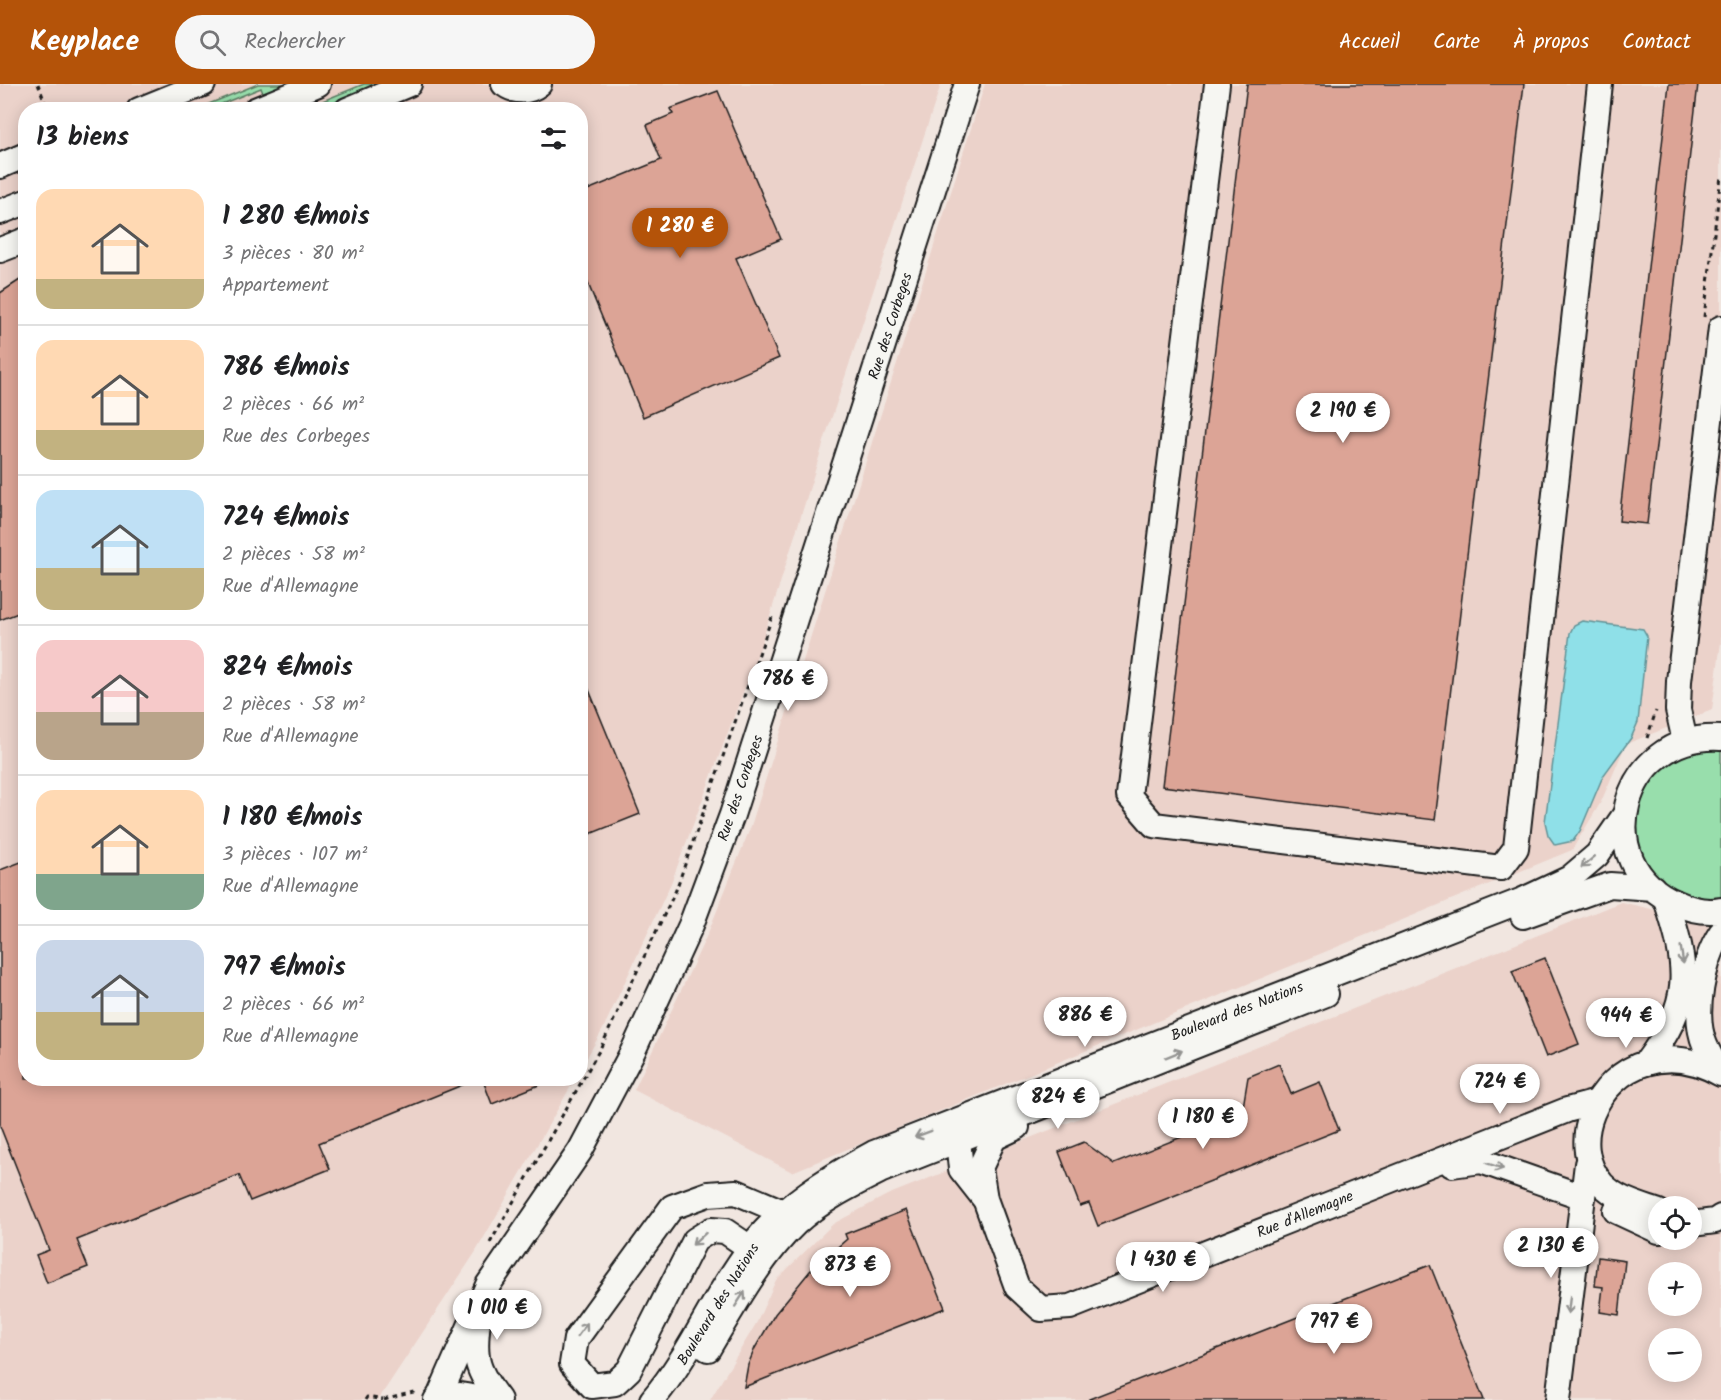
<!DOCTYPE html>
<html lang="fr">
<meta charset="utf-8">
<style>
:root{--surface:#fff;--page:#f6f6f6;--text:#202124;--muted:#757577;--line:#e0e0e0;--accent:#b45309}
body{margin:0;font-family:Kalam,sans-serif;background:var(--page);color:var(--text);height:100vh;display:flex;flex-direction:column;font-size:22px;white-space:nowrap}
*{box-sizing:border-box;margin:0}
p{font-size:20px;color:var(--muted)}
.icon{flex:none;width:33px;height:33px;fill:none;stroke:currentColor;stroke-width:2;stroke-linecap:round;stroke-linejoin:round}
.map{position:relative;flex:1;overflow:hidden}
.side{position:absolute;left:18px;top:18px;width:570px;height:984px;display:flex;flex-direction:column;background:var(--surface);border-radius:24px;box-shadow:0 3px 15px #0003}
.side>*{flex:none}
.tools{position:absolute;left:1648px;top:1112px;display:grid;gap:12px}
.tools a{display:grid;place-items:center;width:54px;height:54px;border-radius:50%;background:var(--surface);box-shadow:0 3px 15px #0003;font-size:30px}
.price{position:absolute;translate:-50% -51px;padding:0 14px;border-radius:21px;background:#fff;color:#222;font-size:20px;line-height:39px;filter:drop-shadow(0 2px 3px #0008)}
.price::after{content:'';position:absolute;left:50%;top:36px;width:18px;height:14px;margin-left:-9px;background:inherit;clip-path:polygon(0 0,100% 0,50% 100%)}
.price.selected{background:var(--accent);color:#fff}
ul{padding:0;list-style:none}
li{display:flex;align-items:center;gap:18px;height:150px;padding:0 18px}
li+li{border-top:2px solid var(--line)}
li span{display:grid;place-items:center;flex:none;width:168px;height:120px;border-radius:18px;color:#555}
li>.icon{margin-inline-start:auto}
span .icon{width:72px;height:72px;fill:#fffc;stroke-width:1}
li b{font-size:26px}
h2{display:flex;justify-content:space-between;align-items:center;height:72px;padding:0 18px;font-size:26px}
header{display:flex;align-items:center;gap:36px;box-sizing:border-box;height:84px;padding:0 30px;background:var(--accent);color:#fff}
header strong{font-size:28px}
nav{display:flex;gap:33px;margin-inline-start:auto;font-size:21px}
.search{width:420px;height:54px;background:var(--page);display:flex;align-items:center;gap:15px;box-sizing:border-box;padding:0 21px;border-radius:33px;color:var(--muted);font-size:22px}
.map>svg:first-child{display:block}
</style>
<header>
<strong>Keyplace</strong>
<div class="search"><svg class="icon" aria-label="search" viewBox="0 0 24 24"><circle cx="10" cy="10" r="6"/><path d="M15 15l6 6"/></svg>Rechercher</div>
<nav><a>Accueil</a><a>Carte</a><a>À propos</a><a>Contact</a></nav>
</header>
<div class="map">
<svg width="1721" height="1316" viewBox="0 0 1721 1316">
<rect width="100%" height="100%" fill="#f1e6e0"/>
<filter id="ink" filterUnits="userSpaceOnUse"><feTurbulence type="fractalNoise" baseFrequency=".0167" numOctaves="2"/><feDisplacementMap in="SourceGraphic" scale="12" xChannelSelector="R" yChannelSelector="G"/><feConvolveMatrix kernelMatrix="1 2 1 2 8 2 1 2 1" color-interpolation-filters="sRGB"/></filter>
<g filter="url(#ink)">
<!-- built -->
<g fill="#ebd2ca" fill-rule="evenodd">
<polygon points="0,0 941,0 826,351 761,561 671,799 603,945 581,984 580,26 26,26 26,994 575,995 475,1169 378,1316 0,1316"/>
<polygon points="985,0 1721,0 1721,558 1712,626 1626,660 1601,718 1572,766 792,1088 634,1006 708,849 751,742"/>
<path d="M 1621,818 L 1721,841 L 1721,1316 L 710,1316 L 757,1238 L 776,1196 L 833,1140 L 887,1111 ZM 1659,1122 L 1692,1122 L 1692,1155 L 1659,1155 ZM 1659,1188 L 1692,1188 L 1692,1221 L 1659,1221 ZM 1659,1254 L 1692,1254 L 1692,1287 L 1659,1287 Z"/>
</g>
<!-- green -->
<g fill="#98deac" stroke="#5a7d64" stroke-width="1.5">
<polygon points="258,0 293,0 265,14 261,4 209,25 194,26"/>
<polygon points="364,0 382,0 319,25 275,26 299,16 303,25"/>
<polygon points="1721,664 1721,816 1696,816 1664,801 1642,773 1636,756 1634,730 1642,705 1679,669"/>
</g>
<!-- water -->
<polygon fill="#8fe0e8" stroke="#619296" stroke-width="1.5" points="1582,537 1643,545 1647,552 1638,638 1631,654 1603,692 1580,747 1573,757 1555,761 1548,751 1545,738 1570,549 1574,541"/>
<!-- building -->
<g fill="#dca496" stroke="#1c1c1c" stroke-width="1.5">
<polygon points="1247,0 1524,0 1435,736 1162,702"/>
<polygon points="1669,0 1698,0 1647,440 1619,437"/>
<polygon points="718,7 781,155 736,174 779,274 643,333 580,180 580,109 661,76 647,41 673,30 670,25"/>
<polygon points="26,192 26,526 0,536 0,209"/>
<polygon points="580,584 640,730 580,754"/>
<polygon points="26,776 26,994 477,995 319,1059 330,1085 250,1117 239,1091 77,1156 88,1183 47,1199 36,1171 49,1166 0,1042 0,786"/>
<polygon points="1545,874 1579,960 1546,973 1512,887"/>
<polygon points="1279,980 1291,1010 1320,998 1339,1046 1098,1142 1089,1119 1080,1122 1059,1068 1084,1058 1114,1080 1242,1029 1248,993"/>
<polygon points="482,994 554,994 554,995 492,1020"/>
<polygon points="906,1126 945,1224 744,1303 748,1281 755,1264 775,1230 810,1187 847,1155 845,1150"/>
<polygon points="1598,1173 1625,1177 1619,1231 1600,1228 1603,1203 1595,1202"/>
<polygon points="1430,1181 1484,1316 1090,1316 1089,1315"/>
</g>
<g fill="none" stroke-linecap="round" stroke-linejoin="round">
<defs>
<g id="minor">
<path d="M 504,0 C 515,8 528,9 539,0"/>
<polyline points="1217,0 1129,712 1154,741 1501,784 1516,764 1600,0"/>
<polyline points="139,26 203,0"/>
<polyline points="255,26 318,0"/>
<polyline points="347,26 409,0"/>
<polyline points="0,82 26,71"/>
<polyline points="0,128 26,118"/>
<polyline points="0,166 26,156"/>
<path d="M 1721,654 C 1620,648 1587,782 1677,819 C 1690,825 1706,829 1721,826"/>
<polyline points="1685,657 1678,626 1679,597 1721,244"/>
<polyline points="1523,832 1610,801 1653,804"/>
<path d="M 1646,979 C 1693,916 1689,886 1666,815"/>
<path d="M 1720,989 C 1715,980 1709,971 1705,961 C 1692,931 1703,876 1721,849"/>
<polyline points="961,1043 958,1056 961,1085 983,1113"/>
<polyline points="1017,1043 994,1054 980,1084 985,1115 1017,1203 1041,1225 1070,1223 1567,1026 1597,1018"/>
<polyline points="1452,1081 1481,1077 1583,1113"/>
<polyline points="1616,1127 1659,1147"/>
<path d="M 1659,1128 C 1639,1121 1617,1116 1602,1100 C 1566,1059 1597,993 1646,979 C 1672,971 1698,977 1721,990"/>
<polyline points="1692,1140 1715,1137 1721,1133"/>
<polyline points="762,1172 725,1147 711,1146 695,1156 629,1286 615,1299 592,1302 572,1280 576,1255 672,1123 708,1110 736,1108 783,1128"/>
<path d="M 478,1238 C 473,1275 477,1287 499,1316"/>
<path d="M 708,1265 C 732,1225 761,1172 796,1139 C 821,1116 852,1101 882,1086 L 1326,910"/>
<polyline points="438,1315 488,1201 580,1067 633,967 691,841 732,731 967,0"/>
<polyline points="436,1316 460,1311 491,1316"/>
<path d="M 652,1316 C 692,1269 714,1211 751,1163 C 784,1120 828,1094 874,1069 L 1523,816 L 1570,794 L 1597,771 L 1624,732"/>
<polyline points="1558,1316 1587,1080"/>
</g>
</defs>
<!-- minor casing -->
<use href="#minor" stroke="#1c1c1c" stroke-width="28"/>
<!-- path -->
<g stroke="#1c1c1c" stroke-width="3" stroke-dasharray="4.5 4.5" stroke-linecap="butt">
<polyline points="38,0 48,26"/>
<polyline points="1704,233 1721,92"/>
<polyline points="1647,654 1656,627"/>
<polyline points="490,1159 600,965 676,806 772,533"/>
<polyline points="365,1316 367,1313 383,1316"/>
<polyline points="384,1316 417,1307"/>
</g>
<!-- minor -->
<use href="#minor" stroke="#f6f6f2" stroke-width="24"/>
</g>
<!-- one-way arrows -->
<defs><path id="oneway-shaft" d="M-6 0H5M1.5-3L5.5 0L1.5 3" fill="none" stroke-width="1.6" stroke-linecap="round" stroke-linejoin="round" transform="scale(1.5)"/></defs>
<g stroke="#949492">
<use href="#oneway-shaft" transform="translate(1588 778) rotate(140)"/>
<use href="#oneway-shaft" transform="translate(1682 871) rotate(81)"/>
<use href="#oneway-shaft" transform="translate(1174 970) rotate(-22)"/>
<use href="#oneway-shaft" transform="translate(923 1050) rotate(159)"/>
<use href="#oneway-shaft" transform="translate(1495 1082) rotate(19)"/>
<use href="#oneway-shaft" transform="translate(699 1155) rotate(138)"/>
<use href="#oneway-shaft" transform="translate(740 1215) rotate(-57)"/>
<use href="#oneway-shaft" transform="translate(1569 1221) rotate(97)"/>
<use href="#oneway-shaft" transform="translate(582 1246) rotate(-54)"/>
</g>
</g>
<g text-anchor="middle" stroke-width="4.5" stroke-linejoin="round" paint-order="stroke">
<!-- street labels -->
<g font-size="15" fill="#1c1c1c" stroke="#f6f6f2">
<text transform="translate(890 242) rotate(-72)" y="5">Rue des Corbeges</text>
<text transform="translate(740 704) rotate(-71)" y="5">Rue des Corbeges</text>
<text transform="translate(1237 927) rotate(-21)" y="5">Boulevard des Nations</text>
<text transform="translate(1305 1130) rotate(-22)" y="5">Rue d'Allemagne</text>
<text transform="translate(718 1220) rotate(-58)" y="5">Boulevard des Nations</text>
</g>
</g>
</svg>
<div class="tools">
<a><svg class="icon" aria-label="locate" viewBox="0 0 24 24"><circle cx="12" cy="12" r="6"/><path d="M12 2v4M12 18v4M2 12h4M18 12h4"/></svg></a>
<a>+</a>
<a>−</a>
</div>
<b class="price selected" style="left:680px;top:175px">1 280 €</b>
<b class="price" style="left:1343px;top:360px">2 190 €</b>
<b class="price" style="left:788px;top:628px">786 €</b>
<b class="price" style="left:1085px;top:964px">886 €</b>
<b class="price" style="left:1626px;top:965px">944 €</b>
<b class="price" style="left:1500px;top:1031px">724 €</b>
<b class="price" style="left:1058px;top:1046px">824 €</b>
<b class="price" style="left:1203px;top:1066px">1 180 €</b>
<b class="price" style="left:1551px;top:1195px">2 130 €</b>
<b class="price" style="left:1163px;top:1209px">1 430 €</b>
<b class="price" style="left:850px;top:1214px">873 €</b>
<b class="price" style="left:497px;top:1257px">1 010 €</b>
<b class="price" style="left:1334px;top:1271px">797 €</b>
<section class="side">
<h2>13 biens<svg class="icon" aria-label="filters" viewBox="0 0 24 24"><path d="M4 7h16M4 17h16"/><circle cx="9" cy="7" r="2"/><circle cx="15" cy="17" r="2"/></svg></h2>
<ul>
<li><span style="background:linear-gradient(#ffd9b3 75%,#c2b280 0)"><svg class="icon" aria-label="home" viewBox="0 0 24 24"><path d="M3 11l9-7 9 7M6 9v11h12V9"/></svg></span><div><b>1 280 €/mois</b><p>3 pièces · 80 m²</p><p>Appartement</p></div></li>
<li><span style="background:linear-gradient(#ffd9b3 75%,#c2b280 0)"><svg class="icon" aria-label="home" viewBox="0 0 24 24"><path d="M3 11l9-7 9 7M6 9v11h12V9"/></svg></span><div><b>786 €/mois</b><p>2 pièces · 66 m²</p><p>Rue des Corbeges</p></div></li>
<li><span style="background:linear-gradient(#bfe0f5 65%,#c2b280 0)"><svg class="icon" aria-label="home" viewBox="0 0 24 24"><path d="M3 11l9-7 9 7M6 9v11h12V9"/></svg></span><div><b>724 €/mois</b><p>2 pièces · 58 m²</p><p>Rue d'Allemagne</p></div></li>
<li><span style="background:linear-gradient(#f6c9c9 60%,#b9a48a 0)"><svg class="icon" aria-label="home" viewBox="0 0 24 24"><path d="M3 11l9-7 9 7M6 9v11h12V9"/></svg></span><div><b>824 €/mois</b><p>2 pièces · 58 m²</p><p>Rue d'Allemagne</p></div></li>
<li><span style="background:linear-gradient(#ffd9b3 70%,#7fa58c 0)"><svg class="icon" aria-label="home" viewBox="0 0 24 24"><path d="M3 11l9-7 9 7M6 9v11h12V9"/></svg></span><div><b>1 180 €/mois</b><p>3 pièces · 107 m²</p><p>Rue d'Allemagne</p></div></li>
<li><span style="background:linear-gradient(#c9d6e8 60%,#c2b280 0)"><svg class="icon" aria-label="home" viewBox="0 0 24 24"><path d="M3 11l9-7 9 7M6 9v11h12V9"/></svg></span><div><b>797 €/mois</b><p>2 pièces · 66 m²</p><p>Rue d'Allemagne</p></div></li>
</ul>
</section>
</div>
